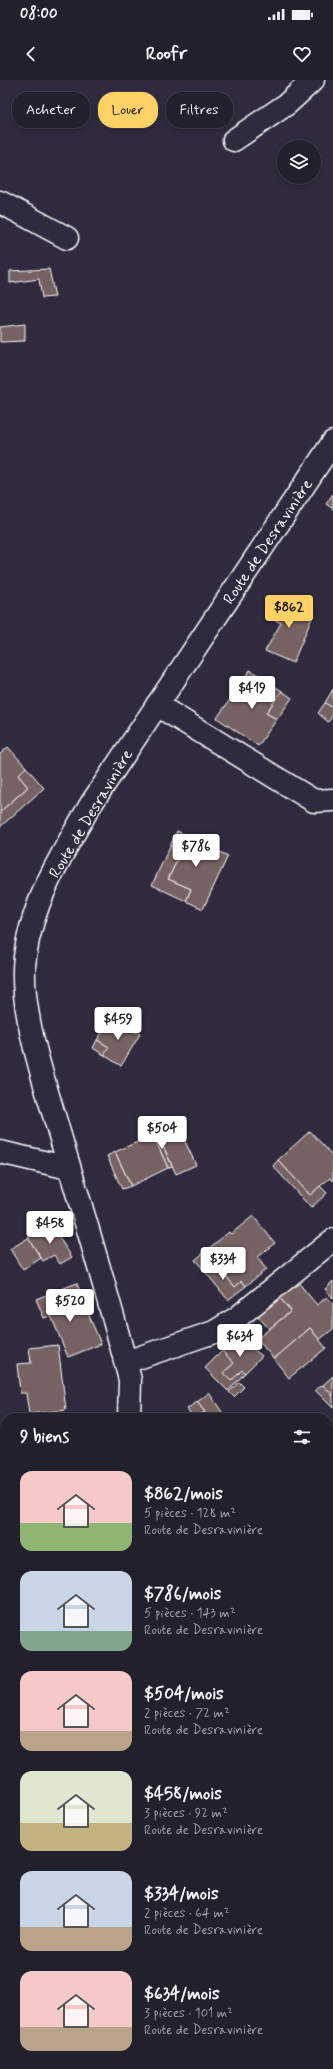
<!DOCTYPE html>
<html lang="fr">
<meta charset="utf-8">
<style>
:root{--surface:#23202e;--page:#2f2d3a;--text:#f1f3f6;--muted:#a3a3aa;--line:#403e4a;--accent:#ffd166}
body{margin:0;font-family:Mynerve,sans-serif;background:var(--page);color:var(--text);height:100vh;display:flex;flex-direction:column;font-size:15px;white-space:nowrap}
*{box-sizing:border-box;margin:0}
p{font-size:13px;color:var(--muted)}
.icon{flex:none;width:22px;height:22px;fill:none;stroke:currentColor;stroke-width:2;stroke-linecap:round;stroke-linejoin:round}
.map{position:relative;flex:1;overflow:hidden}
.panel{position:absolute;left:0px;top:1333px;width:333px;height:656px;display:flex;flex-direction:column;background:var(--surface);border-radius:16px 16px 0 0;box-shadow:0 2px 6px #0003,0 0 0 1px var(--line)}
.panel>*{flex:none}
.guide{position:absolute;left:12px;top:12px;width:309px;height:36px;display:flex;gap:8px}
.buttons{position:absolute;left:277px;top:60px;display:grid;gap:8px}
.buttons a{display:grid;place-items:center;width:44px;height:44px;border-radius:50%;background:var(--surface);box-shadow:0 2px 6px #0003,0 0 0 1px var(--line);font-size:20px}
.price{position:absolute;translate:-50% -34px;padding:0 9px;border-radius:4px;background:#fff;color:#222;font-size:13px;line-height:26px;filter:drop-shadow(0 1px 2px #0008)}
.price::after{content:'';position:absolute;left:50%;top:24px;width:12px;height:9px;margin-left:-6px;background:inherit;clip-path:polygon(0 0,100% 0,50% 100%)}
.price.active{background:var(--accent);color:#111}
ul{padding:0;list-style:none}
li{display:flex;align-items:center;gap:12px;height:100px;padding:0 20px}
li span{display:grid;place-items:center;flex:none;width:112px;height:80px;border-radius:12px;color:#555}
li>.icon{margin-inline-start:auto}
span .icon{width:48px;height:48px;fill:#fffc;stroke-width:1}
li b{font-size:17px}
h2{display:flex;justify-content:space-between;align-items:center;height:48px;padding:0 20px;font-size:17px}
.tag{padding:0 14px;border-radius:16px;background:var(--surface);box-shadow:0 2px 6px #0003,0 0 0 1px var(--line);font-size:14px;line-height:36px}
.tag.active{background:var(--accent);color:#111}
.status{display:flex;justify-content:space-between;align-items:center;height:28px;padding:0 20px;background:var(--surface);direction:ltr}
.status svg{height:11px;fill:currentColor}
header{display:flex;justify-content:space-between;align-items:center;height:52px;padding:0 20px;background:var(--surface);font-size:18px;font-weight:700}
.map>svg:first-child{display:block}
</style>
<div class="status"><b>08:00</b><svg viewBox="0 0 49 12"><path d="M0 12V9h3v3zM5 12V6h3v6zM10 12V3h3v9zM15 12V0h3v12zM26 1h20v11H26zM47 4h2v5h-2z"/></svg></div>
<header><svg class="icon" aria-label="back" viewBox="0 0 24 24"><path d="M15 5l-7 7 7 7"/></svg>Roofr<svg class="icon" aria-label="heart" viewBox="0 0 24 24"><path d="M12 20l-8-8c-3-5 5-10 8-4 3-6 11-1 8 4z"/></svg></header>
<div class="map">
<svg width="333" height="1989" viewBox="0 0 333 1989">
<rect width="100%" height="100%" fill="#2f2a3d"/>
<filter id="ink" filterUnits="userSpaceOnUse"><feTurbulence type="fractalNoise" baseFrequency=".025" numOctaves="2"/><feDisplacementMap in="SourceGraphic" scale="8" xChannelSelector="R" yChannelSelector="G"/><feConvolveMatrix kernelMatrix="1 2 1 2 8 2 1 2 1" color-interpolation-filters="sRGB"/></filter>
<g filter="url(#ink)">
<!-- building -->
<g fill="#776264" stroke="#fff">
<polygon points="49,189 55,217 42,218 39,199 10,203 10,191"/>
<polygon points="25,244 25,261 0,262 0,247"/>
<polygon points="333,414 333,429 326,424"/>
<polygon points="279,517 314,533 293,583 265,571 281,543 269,537"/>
<polygon points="250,590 257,594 242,616 236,611"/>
<polygon points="257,594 282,611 266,633 277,639 258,666 217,638 236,611 242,616"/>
<polygon points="333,609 333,628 325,623"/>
<polygon points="282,611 292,618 277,639 266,633"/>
<polygon points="325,623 333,628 333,635 328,642 318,633"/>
<polygon points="8,667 26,687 18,695 28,707 0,732 0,674"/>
<polygon points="26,687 44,708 0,747 0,732 28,707 18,695"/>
<polygon points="177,751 228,776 203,829 186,821 191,809 168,799 181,772 170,766"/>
<polygon points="170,766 181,772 168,799 191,809 186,821 152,805"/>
<polygon points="112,937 140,954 121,986 104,975 109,967 97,960"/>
<polygon points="97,960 109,967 104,975 93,968"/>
<polygon points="177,1044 196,1085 176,1094 157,1053"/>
<polygon points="310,1051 333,1076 333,1101 330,1098 310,1115 278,1080"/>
<polygon points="157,1053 172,1086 168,1088 153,1055"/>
<polygon points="153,1055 168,1088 131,1106 115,1072"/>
<polygon points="115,1072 131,1106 122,1109 107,1076"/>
<polygon points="278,1080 310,1115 320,1106 327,1113 311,1128 273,1086"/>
<polygon points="253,1136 275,1163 257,1177 266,1189 246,1206 242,1201 235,1207 213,1181 203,1189 195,1180 229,1152 231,1154"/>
<polygon points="50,1144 72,1177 60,1184 54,1175 43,1181 28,1158"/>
<polygon points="28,1158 41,1178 23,1190 10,1169"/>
<polygon points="213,1181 235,1207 242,1201 246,1206 228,1220 203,1189"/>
<polygon points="297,1201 317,1225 327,1217 333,1224 333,1249 319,1260 310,1248 274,1279 257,1259 291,1231 279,1217"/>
<polygon points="333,1201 333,1218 325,1209"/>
<polygon points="77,1203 82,1219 65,1226 59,1210"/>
<polygon points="59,1210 65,1226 82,1219 101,1264 68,1277 51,1236 44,1238 36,1219"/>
<polygon points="279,1217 291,1231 269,1249 257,1235"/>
<polygon points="310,1248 326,1268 289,1298 274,1279"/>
<polygon points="237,1256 262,1276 245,1293 242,1290 231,1301 223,1293 234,1283 222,1271"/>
<polygon points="58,1265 66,1330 29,1334 26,1313 20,1313 17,1284 31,1283 29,1268"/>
<polygon points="222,1271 234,1283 223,1293 231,1301 242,1290 245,1293 228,1311 205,1288"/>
<polygon points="333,1296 333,1316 323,1305"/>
<polygon points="239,1302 244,1307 234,1317 229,1312"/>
<polygon points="323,1305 333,1316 333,1328 315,1310"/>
<polygon points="209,1313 224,1335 220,1338 197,1338 205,1332 197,1322"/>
<polygon points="197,1322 205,1332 194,1338 187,1329"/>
<polygon points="333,1366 333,1386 328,1389 328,1369"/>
<polygon points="328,1452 333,1455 333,1464 328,1460"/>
<polygon points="5,1454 5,1495 0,1492 0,1461"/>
<polygon points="328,1460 333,1464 333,1486 328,1483"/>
<polygon points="109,1984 162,1984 166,1989 102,1989"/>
<polygon points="162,1984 179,1984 182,1989 166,1989"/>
</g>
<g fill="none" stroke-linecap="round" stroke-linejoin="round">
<defs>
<g id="street">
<polyline points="234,60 287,24 313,0"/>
<polyline points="0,122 67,158"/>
<polyline points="157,625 314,721 333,720"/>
<polyline points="0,1072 69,1088"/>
<polyline points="126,1282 214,1252 238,1237 333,1160"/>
<polyline points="328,1424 333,1433"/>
<polyline points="0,1614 5,1618"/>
<polyline points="247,1989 247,1984"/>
</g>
<g id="secondary">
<path d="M 129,1338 L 130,1300 C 109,1217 83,1134 59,1052 C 45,1004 18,926 25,877 C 32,821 63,772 91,724 L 333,362"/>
<polyline points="0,1561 5,1556"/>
</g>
</defs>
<!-- street casing -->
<use href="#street" stroke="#fff" stroke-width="25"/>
<!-- secondary casing -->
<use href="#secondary" stroke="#fff" stroke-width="25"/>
<!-- street -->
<use href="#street" stroke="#2f2a3d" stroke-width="22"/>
<!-- secondary -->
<use href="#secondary" stroke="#2f2a3d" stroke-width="22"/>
</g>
</g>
<g text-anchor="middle" stroke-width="3" stroke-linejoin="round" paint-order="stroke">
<!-- street labels -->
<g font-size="16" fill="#fff" stroke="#2f2a3d">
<text transform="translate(267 461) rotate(-56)" y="6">Route de Desravinière</text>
<text transform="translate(90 733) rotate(-59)" y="6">Route de Desravinière</text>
</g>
</g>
</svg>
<div class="buttons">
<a><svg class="icon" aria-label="layers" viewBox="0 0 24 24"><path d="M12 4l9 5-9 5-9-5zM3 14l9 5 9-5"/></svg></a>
</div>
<b class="price active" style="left:289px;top:549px">$862</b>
<b class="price" style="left:252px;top:630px">$419</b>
<b class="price" style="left:196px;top:788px">$786</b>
<b class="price" style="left:118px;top:961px">$459</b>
<b class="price" style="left:162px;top:1070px">$504</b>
<b class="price" style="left:50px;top:1165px">$458</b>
<b class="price" style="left:223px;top:1201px">$334</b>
<b class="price" style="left:70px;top:1243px">$520</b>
<b class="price" style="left:240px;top:1278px">$634</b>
<div class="guide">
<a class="tag">Acheter</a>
<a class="tag active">Louer</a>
<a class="tag">Filtres</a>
</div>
<section class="panel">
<h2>9 biens<svg class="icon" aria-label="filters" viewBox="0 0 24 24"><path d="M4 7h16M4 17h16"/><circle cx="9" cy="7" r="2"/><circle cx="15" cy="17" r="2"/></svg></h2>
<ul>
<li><span style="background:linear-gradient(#f6c9c9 65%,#8fb573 0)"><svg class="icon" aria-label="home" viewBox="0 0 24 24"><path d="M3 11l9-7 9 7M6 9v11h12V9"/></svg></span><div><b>$862/mois</b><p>5 pièces · 128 m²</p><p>Route de Desravinière</p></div></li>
<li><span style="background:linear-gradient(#c9d6e8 75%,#7fa58c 0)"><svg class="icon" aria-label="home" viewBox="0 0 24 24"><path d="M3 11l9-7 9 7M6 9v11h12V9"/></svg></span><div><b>$786/mois</b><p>5 pièces · 143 m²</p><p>Route de Desravinière</p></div></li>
<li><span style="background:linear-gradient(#f6c9c9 75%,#b9a48a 0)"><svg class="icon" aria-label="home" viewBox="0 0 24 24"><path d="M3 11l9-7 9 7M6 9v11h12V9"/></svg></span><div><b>$504/mois</b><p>2 pièces · 72 m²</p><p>Route de Desravinière</p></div></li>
<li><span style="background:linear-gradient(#dfe7d0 65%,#c2b280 0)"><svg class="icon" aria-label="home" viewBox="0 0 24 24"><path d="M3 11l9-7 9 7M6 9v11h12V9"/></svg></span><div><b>$458/mois</b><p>3 pièces · 92 m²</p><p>Route de Desravinière</p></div></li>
<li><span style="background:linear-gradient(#c9d6e8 70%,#b9a48a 0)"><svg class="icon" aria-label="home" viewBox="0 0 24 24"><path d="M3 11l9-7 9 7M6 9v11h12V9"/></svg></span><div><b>$334/mois</b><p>2 pièces · 64 m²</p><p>Route de Desravinière</p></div></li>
<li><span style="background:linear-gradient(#f6c9c9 70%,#b9a48a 0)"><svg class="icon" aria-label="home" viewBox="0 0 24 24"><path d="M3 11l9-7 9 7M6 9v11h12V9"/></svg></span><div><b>$634/mois</b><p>3 pièces · 101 m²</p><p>Route de Desravinière</p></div></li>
</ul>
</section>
</div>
